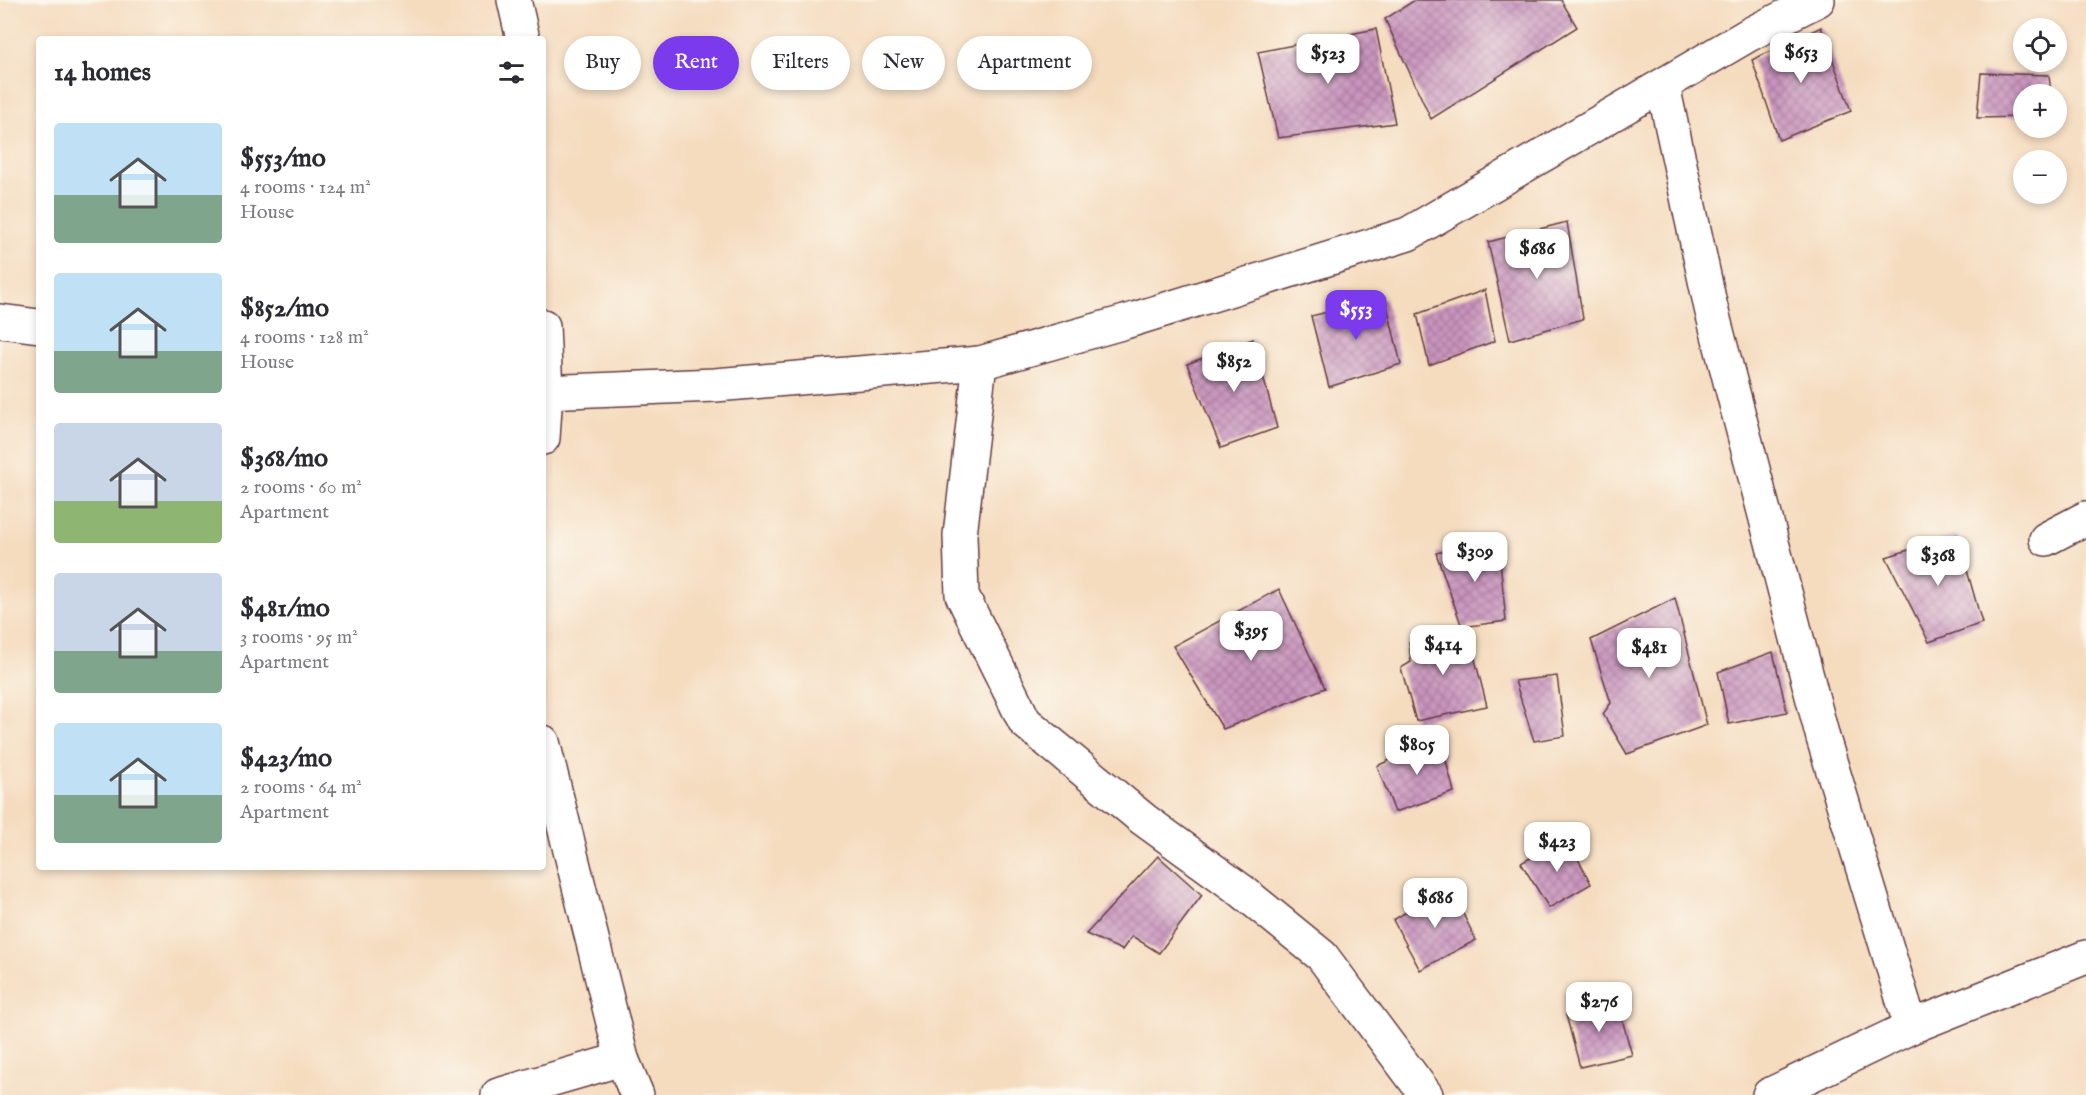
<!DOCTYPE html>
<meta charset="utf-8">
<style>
:root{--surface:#fff;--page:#f2f2f3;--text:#2b2b33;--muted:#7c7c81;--accent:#7c3aed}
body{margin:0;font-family:"IM FELL English",serif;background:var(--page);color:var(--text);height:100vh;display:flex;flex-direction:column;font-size:22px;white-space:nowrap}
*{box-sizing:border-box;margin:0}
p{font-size:20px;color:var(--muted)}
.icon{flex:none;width:33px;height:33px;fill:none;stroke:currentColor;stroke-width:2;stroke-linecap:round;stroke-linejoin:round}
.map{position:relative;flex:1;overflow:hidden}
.panel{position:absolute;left:36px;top:36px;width:510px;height:834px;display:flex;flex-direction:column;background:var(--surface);border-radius:6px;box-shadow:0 3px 9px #0003}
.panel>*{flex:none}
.top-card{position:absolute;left:564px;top:36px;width:570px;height:54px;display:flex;gap:12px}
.fabs{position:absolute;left:2013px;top:18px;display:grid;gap:12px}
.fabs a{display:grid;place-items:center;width:54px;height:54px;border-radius:50%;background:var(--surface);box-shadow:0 3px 9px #0003;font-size:30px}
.price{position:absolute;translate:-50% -51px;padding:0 14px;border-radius:12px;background:#fff;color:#222;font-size:20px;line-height:39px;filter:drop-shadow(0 2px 3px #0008)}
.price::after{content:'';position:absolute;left:50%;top:36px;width:18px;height:14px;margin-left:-9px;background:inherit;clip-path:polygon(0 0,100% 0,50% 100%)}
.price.on{background:var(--accent);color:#fff}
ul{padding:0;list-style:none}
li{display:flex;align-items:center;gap:18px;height:150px;padding:0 18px}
li span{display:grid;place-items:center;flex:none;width:168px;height:120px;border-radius:6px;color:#555}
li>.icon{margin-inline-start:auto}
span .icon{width:72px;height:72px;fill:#fffc;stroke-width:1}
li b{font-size:26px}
h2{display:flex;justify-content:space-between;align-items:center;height:72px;padding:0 18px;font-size:26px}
.tag{padding:0 21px;border-radius:27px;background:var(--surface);box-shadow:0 3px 9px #0003;font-size:21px;line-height:54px}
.tag.on{background:var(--accent);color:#fff}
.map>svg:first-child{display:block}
</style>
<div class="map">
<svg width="2086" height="1095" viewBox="0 0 2086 1095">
<defs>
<pattern id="building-cross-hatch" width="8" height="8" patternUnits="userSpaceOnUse" patternTransform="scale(1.5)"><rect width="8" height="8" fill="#c994be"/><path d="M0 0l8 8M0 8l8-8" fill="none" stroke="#a5789b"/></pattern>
</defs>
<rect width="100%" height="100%" fill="#fbf7ec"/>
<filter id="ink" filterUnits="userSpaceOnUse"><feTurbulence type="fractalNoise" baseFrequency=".0167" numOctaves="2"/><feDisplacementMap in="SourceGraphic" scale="12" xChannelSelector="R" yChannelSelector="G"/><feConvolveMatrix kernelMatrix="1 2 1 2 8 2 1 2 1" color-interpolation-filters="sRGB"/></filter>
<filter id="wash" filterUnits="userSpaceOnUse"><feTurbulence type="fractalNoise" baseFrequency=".008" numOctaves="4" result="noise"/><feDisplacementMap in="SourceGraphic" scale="24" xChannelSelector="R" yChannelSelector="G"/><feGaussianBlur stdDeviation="1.35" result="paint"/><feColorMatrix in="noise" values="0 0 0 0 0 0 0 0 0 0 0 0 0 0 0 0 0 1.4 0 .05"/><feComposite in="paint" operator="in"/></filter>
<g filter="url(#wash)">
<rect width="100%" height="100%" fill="#f5dcbf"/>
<g id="blocks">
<!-- building -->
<g fill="url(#building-cross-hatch)">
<polygon points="1415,0 1561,0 1577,27 1431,119 1385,19"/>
<polygon points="1821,27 1851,111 1779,140 1752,60"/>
<polygon points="1376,29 1395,123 1278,138 1258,52"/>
<polygon points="1981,73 2049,75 2051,94 2024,94 2024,117 1977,118"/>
<polygon points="1567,222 1583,319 1510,340 1488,242"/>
<polygon points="1485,290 1495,341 1429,365 1417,314"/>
<polygon points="1385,298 1401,364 1329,387 1311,316"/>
<polygon points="1253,339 1277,428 1221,448 1187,364"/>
<polygon points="1957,535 1982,623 1929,642 1886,557"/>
<polygon points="1498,540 1506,621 1462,627 1436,553"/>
<polygon points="1279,589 1325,688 1223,729 1173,646"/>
<polygon points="1675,598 1707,725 1627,754 1603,714 1611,703 1591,640"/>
<polygon points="1447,630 1451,637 1469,636 1487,706 1416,721 1401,668 1411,662 1409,642"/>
<polygon points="1773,652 1787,712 1729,724 1718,672"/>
<polygon points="1557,676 1565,736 1534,741 1515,681"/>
<polygon points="1440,737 1454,792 1395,812 1377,766"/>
<polygon points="1567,838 1591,884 1549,908 1521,863"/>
<polygon points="1158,856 1202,895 1159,953 1132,936 1122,950 1086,934"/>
<polygon points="1449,886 1476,940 1420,970 1393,920"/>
<polygon points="1615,994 1632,1055 1580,1067 1566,1015"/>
</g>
</g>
</g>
<g filter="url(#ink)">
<use href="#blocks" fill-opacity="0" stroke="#643b41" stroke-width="1.5"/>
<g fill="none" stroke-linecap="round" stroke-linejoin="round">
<defs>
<g id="minor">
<polyline points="514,0 523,39"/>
<polyline points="1663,86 1711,308 1823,738 1911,1027"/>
<polyline points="0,321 39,326"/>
<polyline points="543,326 546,392 543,438"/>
<polyline points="980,363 960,535 962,595 1025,722 1143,819 1242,891 1322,956 1426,1095"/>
<polyline points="543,392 715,385 980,363 1125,322 1408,234 1750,34 1818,0"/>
<polyline points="2046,539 2086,518"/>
<polyline points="543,742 622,1059 637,1095"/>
<polyline points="498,1095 622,1059"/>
<polyline points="1769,1095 1911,1027 2086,957"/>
</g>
</defs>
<!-- minor casing -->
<use href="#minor" stroke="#643b41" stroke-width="36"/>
<!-- minor -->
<use href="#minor" stroke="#fff" stroke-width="33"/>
</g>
</g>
</svg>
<div class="fabs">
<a><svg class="icon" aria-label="locate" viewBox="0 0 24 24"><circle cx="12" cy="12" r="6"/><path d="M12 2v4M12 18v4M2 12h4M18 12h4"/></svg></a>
<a>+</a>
<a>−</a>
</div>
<b class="price" style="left:1801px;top:84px">$653</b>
<b class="price" style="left:1328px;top:85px">$523</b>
<b class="price" style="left:1537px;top:280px">$686</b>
<b class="price on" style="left:1356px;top:341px">$553</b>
<b class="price" style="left:1234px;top:393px">$852</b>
<b class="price" style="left:1475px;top:583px">$309</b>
<b class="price" style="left:1938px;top:587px">$368</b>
<b class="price" style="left:1251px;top:662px">$395</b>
<b class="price" style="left:1443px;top:676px">$414</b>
<b class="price" style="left:1649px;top:679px">$481</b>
<b class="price" style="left:1417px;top:776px">$805</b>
<b class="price" style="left:1557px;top:873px">$423</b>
<b class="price" style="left:1435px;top:929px">$686</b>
<b class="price" style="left:1599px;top:1033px">$276</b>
<div class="top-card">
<a class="tag">Buy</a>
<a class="tag on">Rent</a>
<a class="tag">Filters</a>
<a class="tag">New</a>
<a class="tag">Apartment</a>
</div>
<section class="panel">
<h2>14 homes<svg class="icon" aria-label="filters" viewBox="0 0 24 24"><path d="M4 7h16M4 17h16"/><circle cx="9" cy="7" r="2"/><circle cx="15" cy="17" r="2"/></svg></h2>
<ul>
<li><span style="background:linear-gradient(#bfe0f5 60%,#7fa58c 0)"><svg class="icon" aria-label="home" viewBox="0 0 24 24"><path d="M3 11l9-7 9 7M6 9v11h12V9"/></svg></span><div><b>$553/mo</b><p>4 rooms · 124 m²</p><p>House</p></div></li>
<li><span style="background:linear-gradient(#bfe0f5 65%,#7fa58c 0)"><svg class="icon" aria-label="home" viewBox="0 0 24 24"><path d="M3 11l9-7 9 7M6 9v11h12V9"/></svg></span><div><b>$852/mo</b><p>4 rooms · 128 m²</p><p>House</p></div></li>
<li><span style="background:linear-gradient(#c9d6e8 65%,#8fb573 0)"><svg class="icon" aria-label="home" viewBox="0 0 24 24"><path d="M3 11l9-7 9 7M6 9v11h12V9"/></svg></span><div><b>$368/mo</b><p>2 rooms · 60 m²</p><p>Apartment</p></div></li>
<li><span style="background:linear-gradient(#c9d6e8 65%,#7fa58c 0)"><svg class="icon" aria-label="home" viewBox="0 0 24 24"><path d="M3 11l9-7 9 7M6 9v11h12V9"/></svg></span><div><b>$481/mo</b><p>3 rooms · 95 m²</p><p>Apartment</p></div></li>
<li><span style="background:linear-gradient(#bfe0f5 60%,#7fa58c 0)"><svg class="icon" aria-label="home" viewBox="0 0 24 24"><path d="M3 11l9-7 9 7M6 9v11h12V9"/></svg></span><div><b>$423/mo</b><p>2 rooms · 64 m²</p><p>Apartment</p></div></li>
</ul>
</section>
</div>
